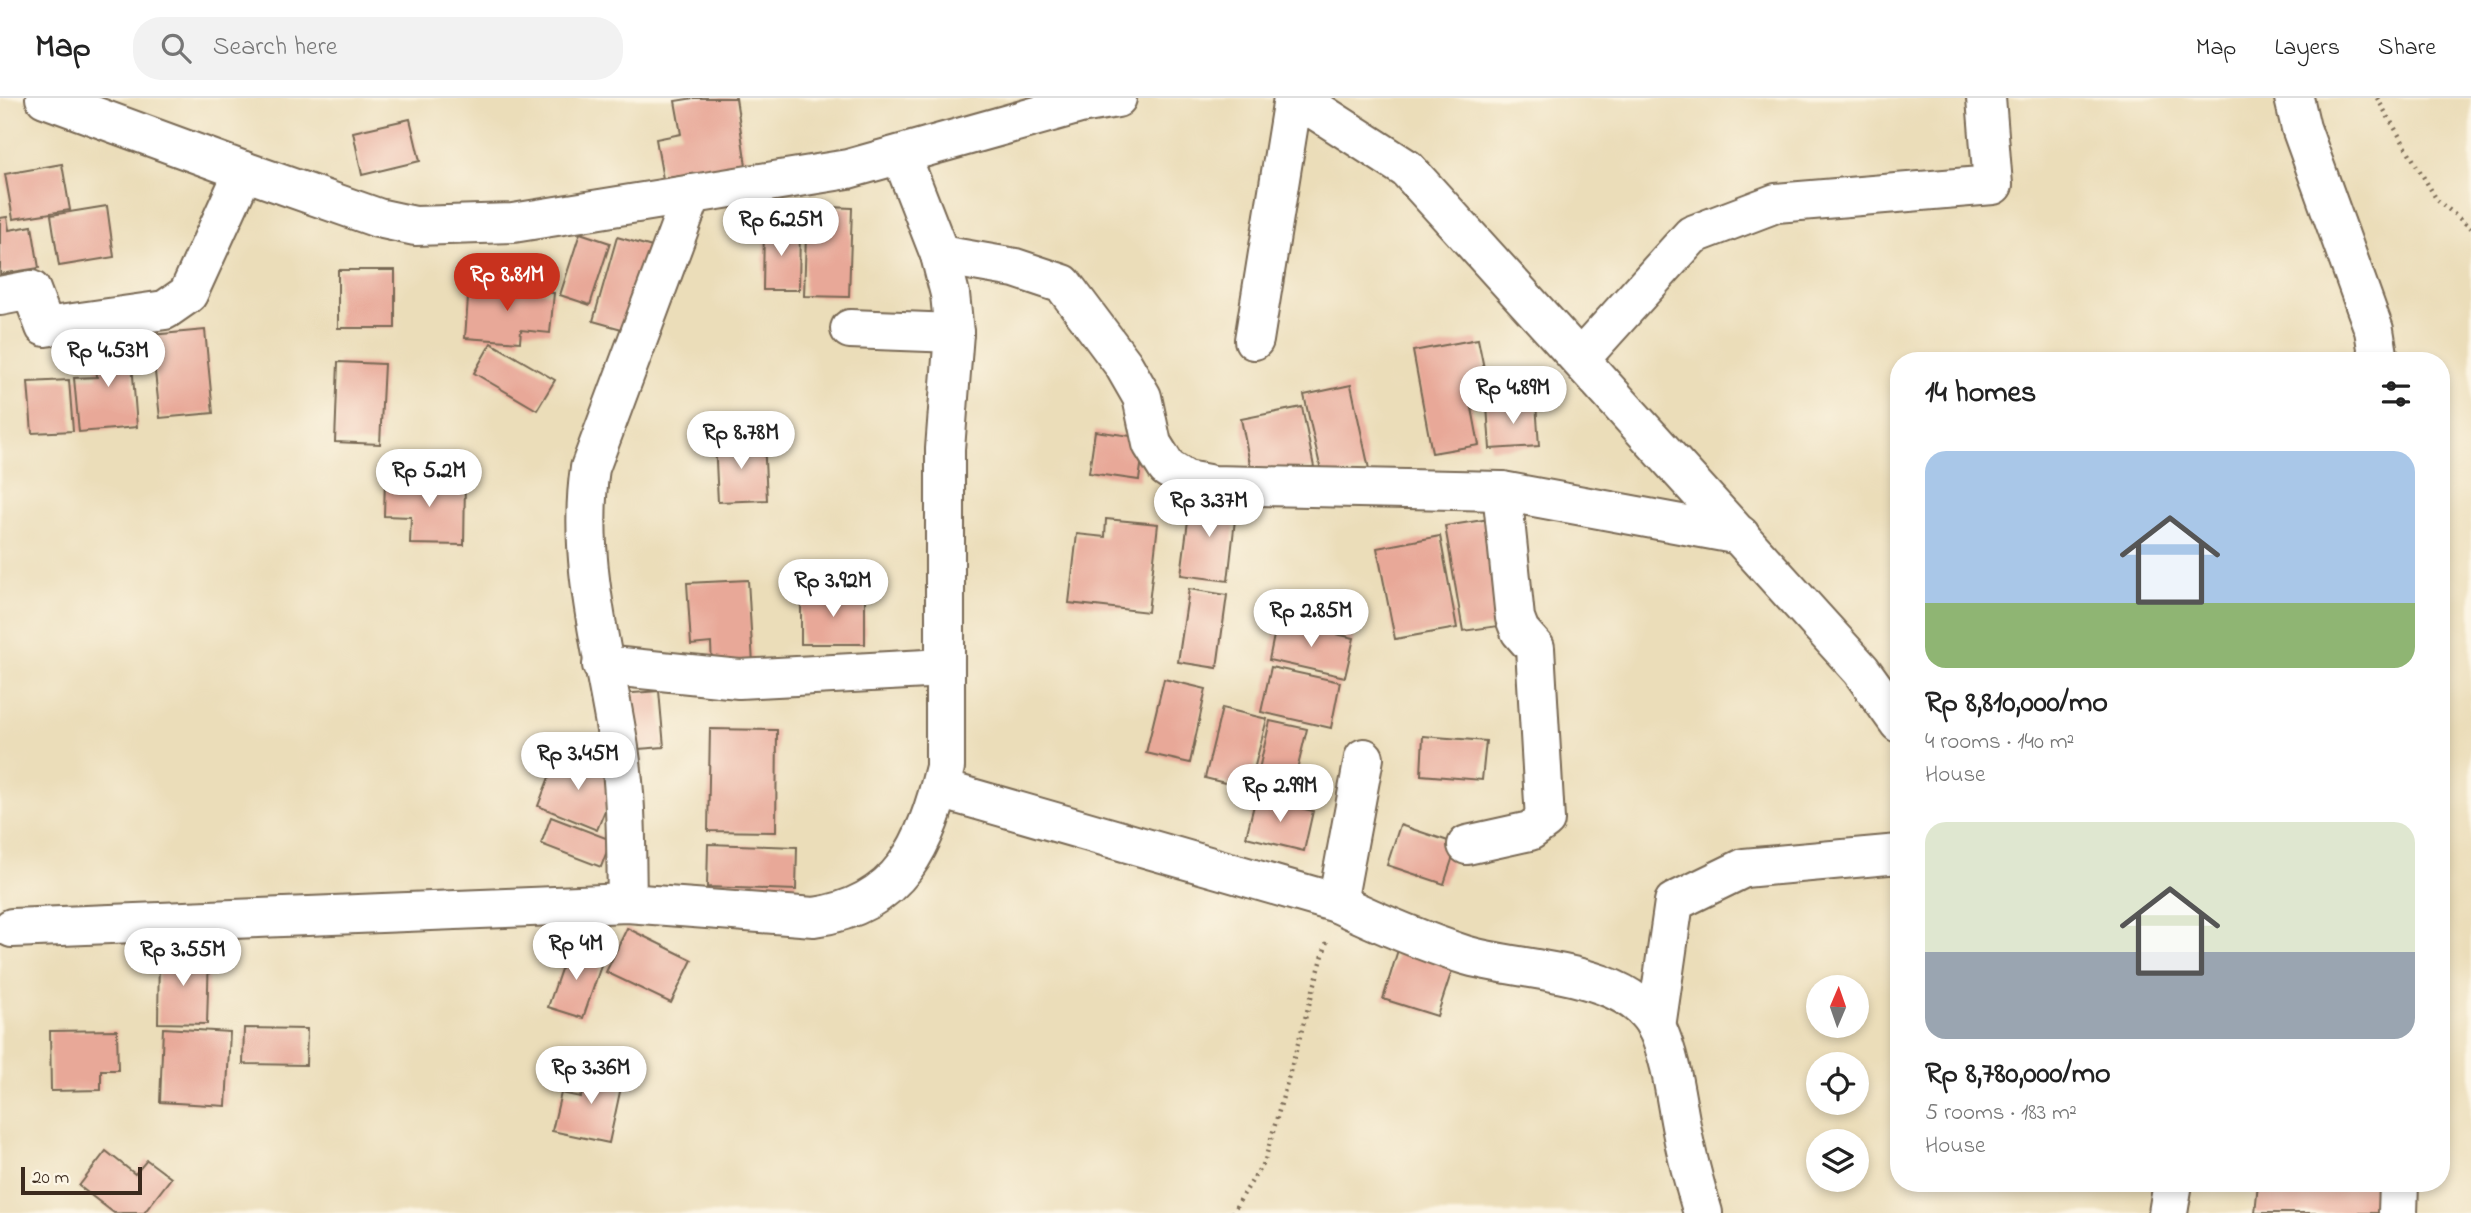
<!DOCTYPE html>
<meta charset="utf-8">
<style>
:root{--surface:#fff;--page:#f2f2f2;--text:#222;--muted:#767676;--line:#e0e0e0;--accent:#c8321e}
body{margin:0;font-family:"Indie Flower",sans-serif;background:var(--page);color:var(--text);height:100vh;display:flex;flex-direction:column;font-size:26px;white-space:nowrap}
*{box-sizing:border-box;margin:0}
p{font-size:23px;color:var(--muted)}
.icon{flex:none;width:38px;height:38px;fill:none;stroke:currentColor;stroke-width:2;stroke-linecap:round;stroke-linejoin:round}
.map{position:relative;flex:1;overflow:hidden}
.panel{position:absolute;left:1890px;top:254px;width:560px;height:840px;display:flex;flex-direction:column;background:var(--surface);border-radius:28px;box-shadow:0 4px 10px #0003}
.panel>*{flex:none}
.needle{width:46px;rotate:2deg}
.controls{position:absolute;left:1806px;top:877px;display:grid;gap:14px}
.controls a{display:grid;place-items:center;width:63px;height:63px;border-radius:50%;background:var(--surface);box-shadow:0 4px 10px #0003;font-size:35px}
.scale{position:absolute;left:21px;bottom:18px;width:121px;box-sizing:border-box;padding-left:7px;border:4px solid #3b2a1e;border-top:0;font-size:19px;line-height:24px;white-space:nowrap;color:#3b2a1e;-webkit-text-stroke:5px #fcf5e5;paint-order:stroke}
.price{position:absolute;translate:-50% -60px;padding:0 16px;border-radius:24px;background:#fff;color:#222;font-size:23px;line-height:46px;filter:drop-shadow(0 2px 4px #0008)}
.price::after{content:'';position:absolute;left:50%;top:42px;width:21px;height:16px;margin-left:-10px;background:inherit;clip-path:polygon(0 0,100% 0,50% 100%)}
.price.on{background:var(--accent);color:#fff}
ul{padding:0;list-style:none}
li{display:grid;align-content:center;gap:14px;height:371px;padding:0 35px}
li span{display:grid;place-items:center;height:217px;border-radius:21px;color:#555}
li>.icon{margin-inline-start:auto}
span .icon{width:126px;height:126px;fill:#fffc;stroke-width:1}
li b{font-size:30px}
h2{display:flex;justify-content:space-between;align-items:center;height:84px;padding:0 35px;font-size:30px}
header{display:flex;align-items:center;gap:42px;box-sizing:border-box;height:98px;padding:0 35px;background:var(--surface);border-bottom:2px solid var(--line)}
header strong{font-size:33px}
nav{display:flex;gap:38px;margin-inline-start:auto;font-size:24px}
.search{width:490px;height:63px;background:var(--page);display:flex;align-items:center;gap:18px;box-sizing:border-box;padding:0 24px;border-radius:28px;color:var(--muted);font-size:26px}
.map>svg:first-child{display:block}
</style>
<header>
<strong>Map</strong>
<div class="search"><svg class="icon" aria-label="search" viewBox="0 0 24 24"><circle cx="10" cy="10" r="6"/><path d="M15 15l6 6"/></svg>Search here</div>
<nav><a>Map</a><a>Layers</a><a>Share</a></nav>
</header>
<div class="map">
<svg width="2471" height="1115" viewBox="0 0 2471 1115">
<rect width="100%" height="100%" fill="#fcf5e5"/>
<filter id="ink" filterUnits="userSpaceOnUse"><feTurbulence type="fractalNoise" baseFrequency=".0143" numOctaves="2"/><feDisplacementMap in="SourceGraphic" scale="14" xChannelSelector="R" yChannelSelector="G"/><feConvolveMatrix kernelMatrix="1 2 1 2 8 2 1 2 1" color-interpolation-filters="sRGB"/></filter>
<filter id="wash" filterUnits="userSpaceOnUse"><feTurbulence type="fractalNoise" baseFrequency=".00686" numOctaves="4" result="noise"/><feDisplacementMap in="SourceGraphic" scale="28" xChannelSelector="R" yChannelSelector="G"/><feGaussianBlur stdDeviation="1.57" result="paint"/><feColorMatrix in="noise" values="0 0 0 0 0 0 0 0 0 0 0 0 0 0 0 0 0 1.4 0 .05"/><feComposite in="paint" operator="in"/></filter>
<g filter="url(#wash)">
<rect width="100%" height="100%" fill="#ebddb9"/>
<g id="blocks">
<!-- building -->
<g fill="#e8a898">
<polygon points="694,0 736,0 746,68 663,81 656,41 681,36 675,3"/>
<polygon points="410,21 420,63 362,77 353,34"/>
<polygon points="62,66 70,112 13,121 5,76"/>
<polygon points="107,108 114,159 59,168 51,117"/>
<polygon points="807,108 852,110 849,199 804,198"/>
<polygon points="7,119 9,132 32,128 39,170 0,176 0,120"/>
<polygon points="764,127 800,128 799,192 763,192"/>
<polygon points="580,135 610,145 590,207 560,197"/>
<polygon points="617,139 659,151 636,235 593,223"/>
<rect x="338" y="172" width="57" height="58"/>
<polygon points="469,187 554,195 550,235 521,232 520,244 465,240"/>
<polygon points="205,232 213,315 160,320 151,237"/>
<polygon points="130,239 137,329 79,334 74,280 97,279 94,243"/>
<polygon points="1478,241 1487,285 1468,289 1479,347 1432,355 1413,253"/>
<polygon points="491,245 555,282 537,312 474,275"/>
<polygon points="338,264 384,266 380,346 335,344"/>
<polygon points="69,282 73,333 32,335 28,284"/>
<polygon points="1351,287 1369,371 1323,381 1304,297"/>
<polygon points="1536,305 1539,348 1490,351 1487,308"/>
<polygon points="1302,309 1314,369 1253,381 1241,321"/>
<polygon points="1095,333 1145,340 1139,382 1089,375"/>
<polygon points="764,342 767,402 718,404 715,343"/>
<polygon points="385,381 465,382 464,447 410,446 411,419 384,418"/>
<polygon points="1191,399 1237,404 1228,483 1181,477"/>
<polygon points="1496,420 1513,526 1463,533 1445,428"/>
<polygon points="1106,421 1158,426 1148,514 1069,505 1077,436 1105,439"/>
<polygon points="1440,438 1457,530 1395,541 1377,450"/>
<polygon points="748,482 753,566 712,568 711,545 691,547 687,485"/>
<polygon points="1189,491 1227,497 1217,570 1178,564"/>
<polygon points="865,496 865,546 801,546 801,497"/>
<polygon points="1277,523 1354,540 1345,579 1269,562"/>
<polygon points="1271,569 1340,584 1331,630 1261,614"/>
<polygon points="1164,581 1206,591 1190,665 1146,655"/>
<polygon points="659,593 664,649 625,652 620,596"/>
<polygon points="1222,610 1267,621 1249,691 1205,680"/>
<polygon points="1270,623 1307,631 1291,697 1255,689"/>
<polygon points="710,631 777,632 776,734 708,733"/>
<polygon points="1423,638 1486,643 1482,682 1421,677"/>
<polygon points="558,656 618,680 597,732 538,708"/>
<polygon points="1256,699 1313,713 1304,753 1246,739"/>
<polygon points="551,719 611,742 601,769 541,746"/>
<polygon points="1400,727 1457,746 1444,786 1387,767"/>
<polygon points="708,746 797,749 796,792 707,789"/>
<polygon points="627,830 692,862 671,905 606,874"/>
<polygon points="1401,842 1456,860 1437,918 1383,901"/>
<polygon points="569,848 604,859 583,920 548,909"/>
<polygon points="159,853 209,855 207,926 158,925"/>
<polygon points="163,930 230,934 226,1008 160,1004"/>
<polygon points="244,930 307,931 306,967 243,966"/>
<polygon points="117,932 118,972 101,972 101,992 51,993 50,933"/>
<polygon points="588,967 624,975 609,1045 552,1033 561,995 581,999"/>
<polygon points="106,1053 135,1076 147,1062 171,1080 144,1115 114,1115 79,1088"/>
<polygon points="2258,1085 2383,1085 2379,1115 2255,1115"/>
</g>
</g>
</g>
<g filter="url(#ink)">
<use href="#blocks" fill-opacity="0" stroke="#796954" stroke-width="2"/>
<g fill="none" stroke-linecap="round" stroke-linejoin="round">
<defs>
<g id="minor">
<polyline points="45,0 244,73 378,120 415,128 513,125 848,71 1080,6 1117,0"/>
<polyline points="1297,0 1407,71 1861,572 1899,625"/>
<polyline points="2294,0 2301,30 2374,232 2379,262"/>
<polyline points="940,157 1015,170 1063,186 1123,266 1142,299 1152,346 1167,370 1186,382 1213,387 1502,393 1740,437"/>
<polyline points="0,198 31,192 45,229 165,212 188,196 244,73"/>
<polyline points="850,231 954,235"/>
<polyline points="1254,242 1293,0"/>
<polyline points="1580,261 1692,137 1776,105 1993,87 1986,0"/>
<polyline points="602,567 739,581 945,570"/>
<path d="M 940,691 L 1337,805 C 1379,825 1421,843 1465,857 C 1520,874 1629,871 1657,930 C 1672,963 1675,998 1682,1033 C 1687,1060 1695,1088 1703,1115"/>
<polyline points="1467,747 1530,733 1545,722 1535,550 1520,533 1515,520 1502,393"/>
<path d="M 627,805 C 626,753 627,701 619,650 C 605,558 576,464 590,370 L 692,96"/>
<polyline points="1337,805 1364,660"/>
<path d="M 12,830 L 627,805 L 814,819 C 901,807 926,746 945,669 L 945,351 L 954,235 L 950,196 L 940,157 L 901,57"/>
<polyline points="1656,929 1674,804 1744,770 1899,756"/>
<polyline points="2168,1115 2173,1085"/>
<polyline points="2398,1115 2399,1085"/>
</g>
</defs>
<!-- minor casing -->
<use href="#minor" stroke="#796954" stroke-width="42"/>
<!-- path -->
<g stroke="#796954" stroke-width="4.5" stroke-dasharray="2 5" stroke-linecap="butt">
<polyline points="2377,0 2437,102 2471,130"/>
<polyline points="1232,1115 1265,1062 1327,843"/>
</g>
<!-- minor -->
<use href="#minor" stroke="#fff" stroke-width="38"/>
</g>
</g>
</svg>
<div class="controls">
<a><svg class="needle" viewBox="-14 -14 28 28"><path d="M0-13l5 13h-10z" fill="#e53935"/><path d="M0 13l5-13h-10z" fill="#767676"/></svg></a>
<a><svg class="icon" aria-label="locate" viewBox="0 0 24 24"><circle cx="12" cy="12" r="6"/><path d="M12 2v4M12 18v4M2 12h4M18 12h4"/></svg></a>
<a><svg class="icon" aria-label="layers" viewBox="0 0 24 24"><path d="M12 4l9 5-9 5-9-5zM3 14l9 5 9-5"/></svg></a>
</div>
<div class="scale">20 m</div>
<b class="price" style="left:781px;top:160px">Rp 6.25M</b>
<b class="price on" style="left:507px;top:215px">Rp 8.81M</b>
<b class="price" style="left:108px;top:291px">Rp 4.53M</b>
<b class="price" style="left:1513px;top:328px">Rp 4.89M</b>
<b class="price" style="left:741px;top:373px">Rp 8.78M</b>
<b class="price" style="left:429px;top:411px">Rp 5.2M</b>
<b class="price" style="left:1209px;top:441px">Rp 3.37M</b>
<b class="price" style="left:833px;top:521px">Rp 3.92M</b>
<b class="price" style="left:1311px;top:551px">Rp 2.85M</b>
<b class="price" style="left:578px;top:694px">Rp 3.45M</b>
<b class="price" style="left:1280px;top:726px">Rp 2.99M</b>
<b class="price" style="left:576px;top:884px">Rp 4M</b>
<b class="price" style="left:183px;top:890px">Rp 3.55M</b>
<b class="price" style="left:591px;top:1008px">Rp 3.36M</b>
<section class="panel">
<h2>14 homes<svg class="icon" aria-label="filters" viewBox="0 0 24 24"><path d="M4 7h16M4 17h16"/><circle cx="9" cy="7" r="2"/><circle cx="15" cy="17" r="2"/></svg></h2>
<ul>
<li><span style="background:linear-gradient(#a9c7e8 70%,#8fb573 0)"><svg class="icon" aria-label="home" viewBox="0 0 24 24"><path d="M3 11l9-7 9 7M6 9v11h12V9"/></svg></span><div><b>Rp 8,810,000/mo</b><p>4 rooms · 140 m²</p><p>House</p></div></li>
<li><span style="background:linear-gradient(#dfe7d0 60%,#9aa5b1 0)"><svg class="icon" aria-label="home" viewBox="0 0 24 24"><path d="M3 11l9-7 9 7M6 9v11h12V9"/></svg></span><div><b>Rp 8,780,000/mo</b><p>5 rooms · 183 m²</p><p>House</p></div></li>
</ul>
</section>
</div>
